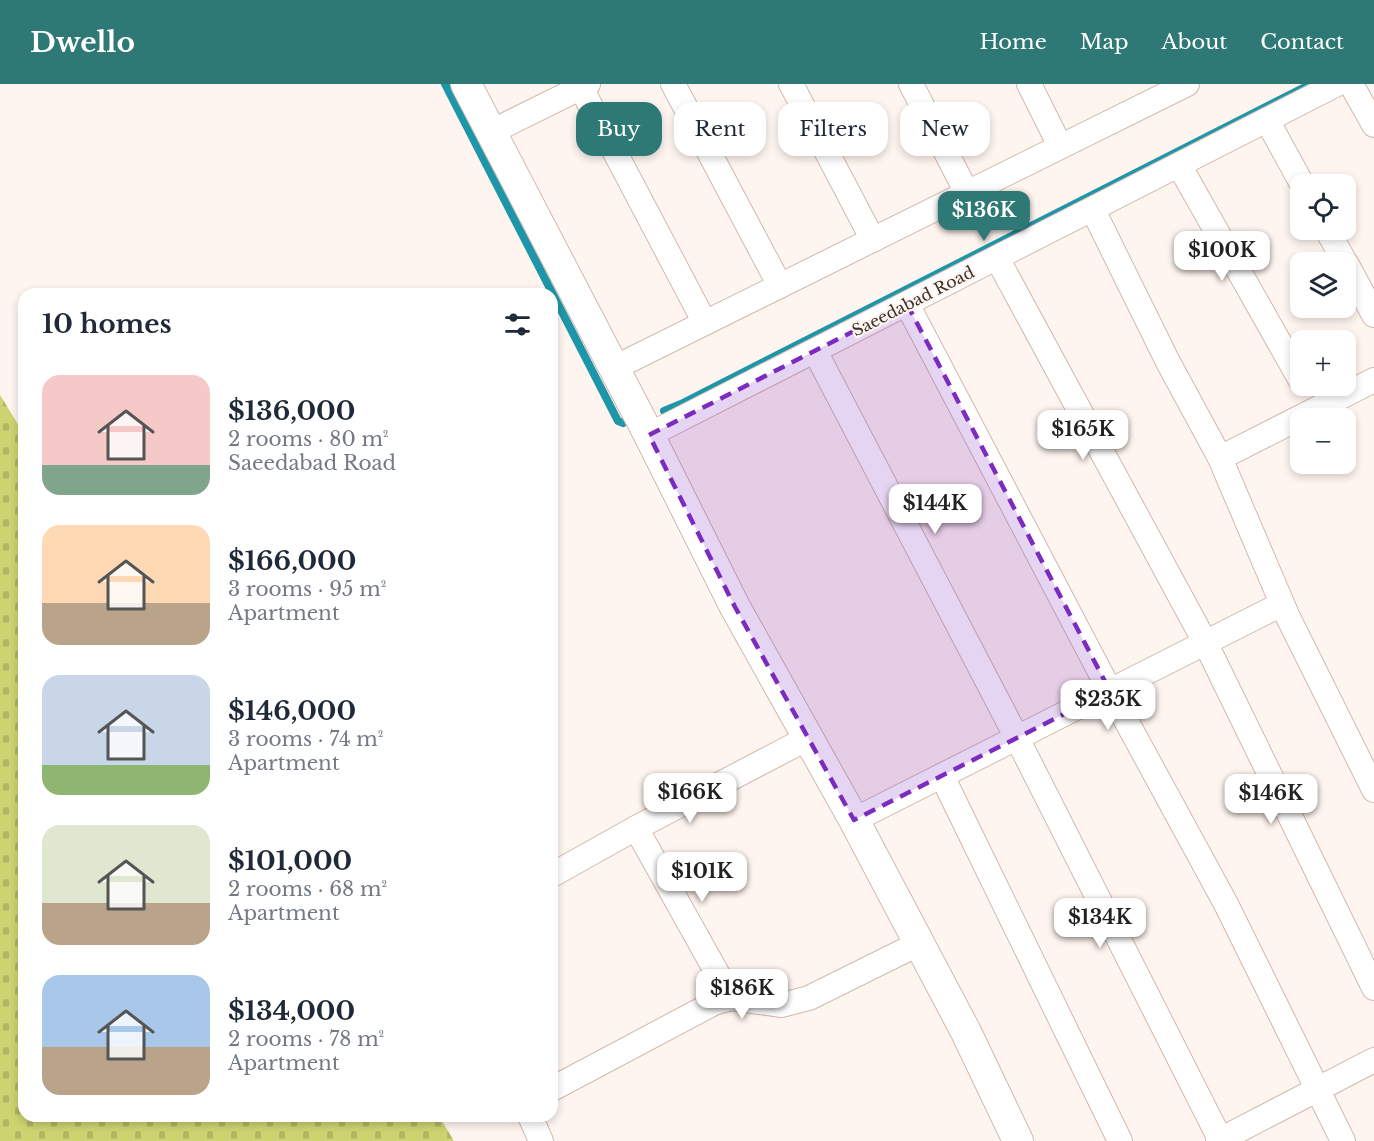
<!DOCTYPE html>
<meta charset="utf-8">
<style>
:root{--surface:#fff;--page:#f6f6f7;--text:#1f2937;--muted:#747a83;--accent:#2e7875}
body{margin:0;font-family:"Libre Baskerville",serif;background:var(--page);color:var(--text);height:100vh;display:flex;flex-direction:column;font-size:22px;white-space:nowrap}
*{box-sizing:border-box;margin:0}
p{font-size:20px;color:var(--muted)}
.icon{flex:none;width:33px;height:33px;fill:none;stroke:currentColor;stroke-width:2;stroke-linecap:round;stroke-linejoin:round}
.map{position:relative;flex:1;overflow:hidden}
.side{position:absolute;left:18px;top:204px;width:540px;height:834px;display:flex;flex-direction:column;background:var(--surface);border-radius:18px;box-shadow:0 3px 9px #0003}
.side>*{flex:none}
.banner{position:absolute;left:576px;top:18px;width:570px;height:54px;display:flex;gap:12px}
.fabs{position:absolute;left:1290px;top:90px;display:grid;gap:12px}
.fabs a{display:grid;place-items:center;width:66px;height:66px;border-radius:12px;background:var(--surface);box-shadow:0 3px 9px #0003;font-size:30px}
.price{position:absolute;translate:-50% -51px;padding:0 14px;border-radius:12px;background:#fff;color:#222;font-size:20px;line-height:39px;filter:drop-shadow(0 2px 3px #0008)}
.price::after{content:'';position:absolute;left:50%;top:36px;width:18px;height:14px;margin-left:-9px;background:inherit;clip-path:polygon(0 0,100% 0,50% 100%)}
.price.on{background:var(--accent);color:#fff}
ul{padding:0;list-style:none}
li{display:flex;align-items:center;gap:18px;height:150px;padding:0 24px}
li span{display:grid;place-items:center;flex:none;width:168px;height:120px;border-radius:18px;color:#555}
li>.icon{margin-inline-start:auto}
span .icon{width:72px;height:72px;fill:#fffc;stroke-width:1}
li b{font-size:26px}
h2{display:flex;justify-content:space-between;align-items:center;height:72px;padding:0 24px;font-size:26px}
.tag{padding:0 21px;border-radius:18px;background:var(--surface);box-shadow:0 3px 9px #0003;font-size:21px;line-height:54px}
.tag.on{background:var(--accent);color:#fff}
header{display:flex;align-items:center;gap:36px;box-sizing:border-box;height:84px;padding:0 30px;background:var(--accent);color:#fff}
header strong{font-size:28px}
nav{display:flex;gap:33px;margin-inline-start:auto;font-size:21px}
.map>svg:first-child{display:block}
</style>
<header>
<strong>Dwello</strong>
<nav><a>Home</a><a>Map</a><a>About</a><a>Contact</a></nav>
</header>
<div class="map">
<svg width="1374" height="1057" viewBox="0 0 1374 1057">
<defs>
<pattern id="cemetery-stones" width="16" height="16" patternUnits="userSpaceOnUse" patternTransform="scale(1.5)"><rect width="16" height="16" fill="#ced371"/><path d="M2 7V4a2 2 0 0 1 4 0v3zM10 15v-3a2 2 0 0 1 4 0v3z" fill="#b2b662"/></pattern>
</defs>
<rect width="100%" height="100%" fill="#fff5f0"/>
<!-- cemetery -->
<polygon fill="url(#cemetery-stones)" points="0,311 24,350 24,1032 439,1032 454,1057 0,1057"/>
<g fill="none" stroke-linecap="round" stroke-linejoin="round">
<!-- stream -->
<g stroke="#1e96a9" stroke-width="8">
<polyline points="445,0 618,337 623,339"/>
<polyline points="664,327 681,320 1311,0"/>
</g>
<defs>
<g id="minor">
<polyline points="579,0 705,239"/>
<polyline points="673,0 780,202"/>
<polyline points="791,0 873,156"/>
<polyline points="911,0 967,109"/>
<polyline points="1029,0 1060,62"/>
<polyline points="1351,0 1374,41"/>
<polyline points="1267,36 1302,100"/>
<polyline points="491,48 588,0"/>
<polyline points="1179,81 1300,295"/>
<polyline points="1093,126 1168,278 1220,374 1287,531 1374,706"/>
<polyline points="1327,146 1345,178"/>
<polyline points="997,174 1206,560 1374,904"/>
<polyline points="1346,179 1374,231"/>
<polyline points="907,220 1110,607 1226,820 1343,1057"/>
<polyline points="815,267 1017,654 1221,1057"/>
<polyline points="614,284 1187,0"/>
<polyline points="649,351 1337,0"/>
<polyline points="1220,374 1374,296"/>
<polyline points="942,692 1120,1057"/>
<polyline points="854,736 1282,520"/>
<polyline points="636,744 731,914"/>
<polyline points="552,791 636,744 808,654"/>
<polyline points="552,1005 714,919 731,914 782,921 809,914 920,859"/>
<polyline points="530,1032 541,1057"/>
<polyline points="1218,1057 1374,976"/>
</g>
<polyline id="tertiary" points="466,0 649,351 735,523 854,736 966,948 1018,1057"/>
</defs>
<!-- minor casing -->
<use href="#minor" stroke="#d1b9ad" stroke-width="26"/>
<!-- tertiary casing -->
<use href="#tertiary" stroke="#d1b9ad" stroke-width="32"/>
<!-- minor -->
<use href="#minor" stroke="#fff" stroke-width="24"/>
<!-- tertiary -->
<use href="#tertiary" stroke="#fff" stroke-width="30"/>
</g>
<!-- marked area -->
<path fill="#7b2cbf" fill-opacity="0.2" stroke="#7b2cbf" stroke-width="4.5" stroke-dasharray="12 8" stroke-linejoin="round" d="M 907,220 L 1110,607 L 854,736 L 735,523 L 649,351 Z"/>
<g text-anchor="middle" stroke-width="4.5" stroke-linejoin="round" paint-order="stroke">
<!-- street labels -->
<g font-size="16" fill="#3a312c" stroke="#fff5f0">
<text transform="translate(913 217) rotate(-27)" y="6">Saeedabad Road</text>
</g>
</g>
</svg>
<div class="fabs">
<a><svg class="icon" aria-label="locate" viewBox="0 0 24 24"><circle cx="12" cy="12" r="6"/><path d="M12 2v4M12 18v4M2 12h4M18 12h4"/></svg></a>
<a><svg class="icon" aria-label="layers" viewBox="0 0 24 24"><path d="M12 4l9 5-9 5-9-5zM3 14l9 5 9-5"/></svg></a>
<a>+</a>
<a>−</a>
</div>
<b class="price on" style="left:984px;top:158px">$136K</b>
<b class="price" style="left:1222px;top:198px">$100K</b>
<b class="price" style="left:1083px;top:377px">$165K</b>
<b class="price" style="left:935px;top:451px">$144K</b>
<b class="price" style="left:1108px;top:647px">$235K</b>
<b class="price" style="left:690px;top:740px">$166K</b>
<b class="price" style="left:1271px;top:741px">$146K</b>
<b class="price" style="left:702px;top:819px">$101K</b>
<b class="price" style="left:1100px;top:865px">$134K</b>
<b class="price" style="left:742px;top:936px">$186K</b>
<div class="banner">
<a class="tag on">Buy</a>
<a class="tag">Rent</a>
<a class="tag">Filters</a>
<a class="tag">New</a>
</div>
<section class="side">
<h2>10 homes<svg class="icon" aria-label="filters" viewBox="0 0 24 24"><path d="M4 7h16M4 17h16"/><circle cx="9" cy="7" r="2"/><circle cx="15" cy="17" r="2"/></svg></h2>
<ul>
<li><span style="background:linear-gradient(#f6c9c9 75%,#7fa58c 0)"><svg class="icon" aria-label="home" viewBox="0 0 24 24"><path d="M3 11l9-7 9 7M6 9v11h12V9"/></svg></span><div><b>$136,000</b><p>2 rooms · 80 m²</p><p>Saeedabad Road</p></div></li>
<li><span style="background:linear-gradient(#ffd9b3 65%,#b9a48a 0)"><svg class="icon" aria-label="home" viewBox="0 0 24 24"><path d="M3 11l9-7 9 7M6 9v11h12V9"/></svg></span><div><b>$166,000</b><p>3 rooms · 95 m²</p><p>Apartment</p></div></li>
<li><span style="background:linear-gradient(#c9d6e8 75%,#8fb573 0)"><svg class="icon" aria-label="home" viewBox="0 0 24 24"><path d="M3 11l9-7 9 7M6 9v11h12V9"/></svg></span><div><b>$146,000</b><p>3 rooms · 74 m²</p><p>Apartment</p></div></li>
<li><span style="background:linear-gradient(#dfe7d0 65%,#b9a48a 0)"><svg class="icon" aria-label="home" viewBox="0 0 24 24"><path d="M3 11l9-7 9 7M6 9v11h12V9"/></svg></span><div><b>$101,000</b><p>2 rooms · 68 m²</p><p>Apartment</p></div></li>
<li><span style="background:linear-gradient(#a9c7e8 60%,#b9a48a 0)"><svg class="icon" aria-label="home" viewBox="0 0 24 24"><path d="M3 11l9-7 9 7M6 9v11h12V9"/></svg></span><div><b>$134,000</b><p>2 rooms · 78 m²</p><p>Apartment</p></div></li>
</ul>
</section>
</div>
